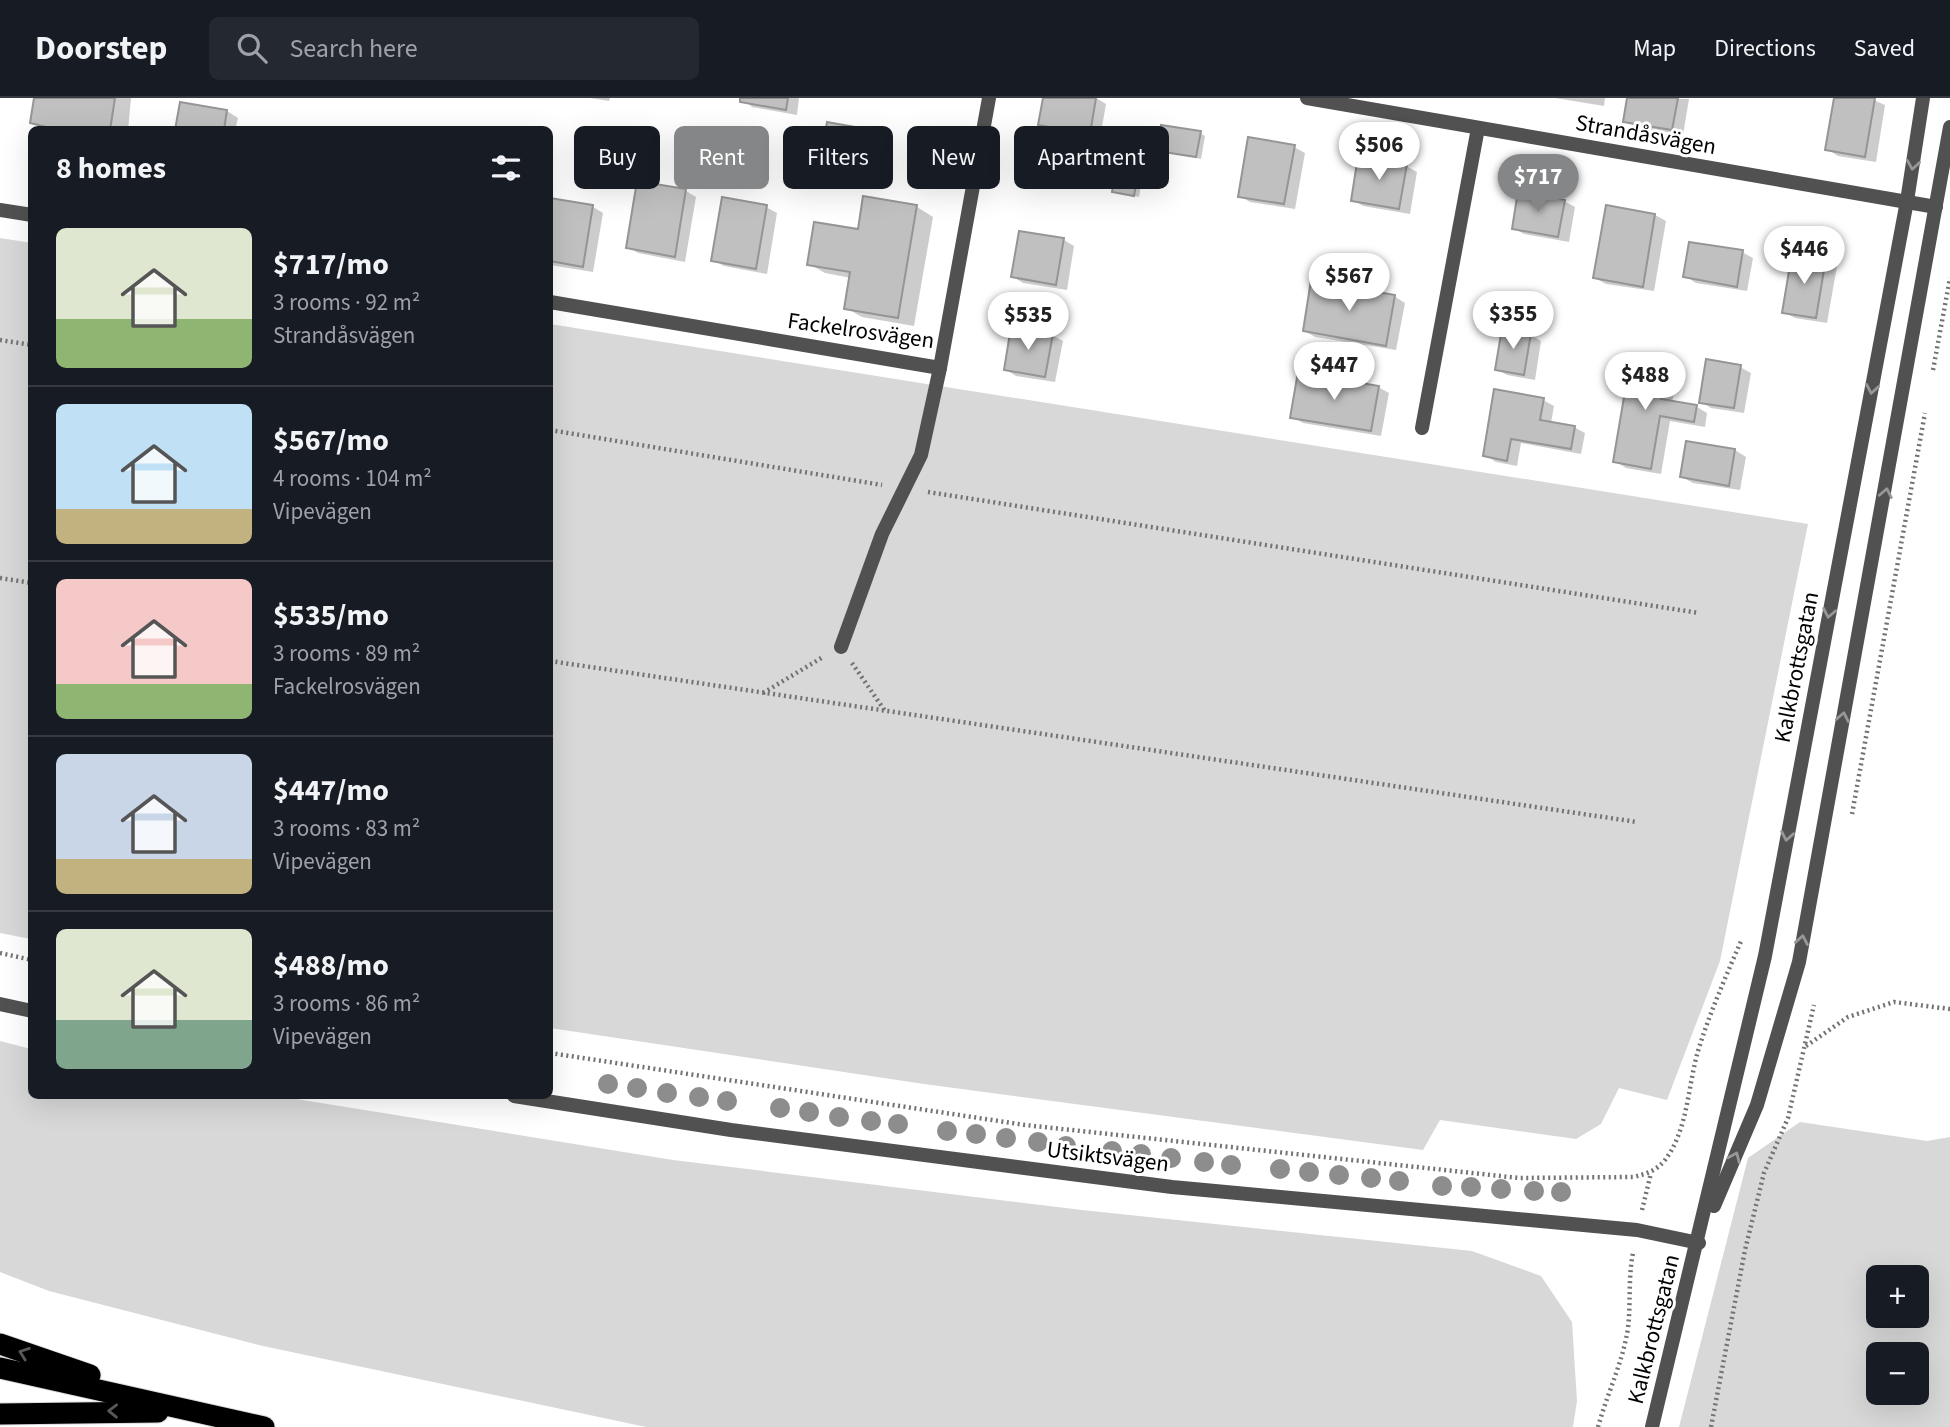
<!DOCTYPE html>
<meta charset="utf-8">
<style>
:root{--surface:#171b24;--page:#242831;--text:#f1f3f6;--muted:#9ea1a6;--line:#363941;--accent:#858687}
body{margin:0;font-family:"Source Sans 3",sans-serif;background:var(--page);color:var(--text);height:100vh;display:flex;flex-direction:column;font-size:26px;white-space:nowrap}
*{box-sizing:border-box;margin:0}
p{font-size:23px;color:var(--muted)}
.icon{flex:none;width:38px;height:38px;fill:none;stroke:currentColor;stroke-width:2;stroke-linecap:round;stroke-linejoin:round}
.map{position:relative;flex:1;overflow:hidden}
.drawer{position:absolute;left:28px;top:28px;width:525px;height:973px;display:flex;flex-direction:column;background:var(--surface);border-radius:10px;box-shadow:0 7px 28px #0002}
.drawer>*{flex:none}
.banner{position:absolute;left:574px;top:28px;width:665px;height:63px;display:flex;gap:14px}
.controls{position:absolute;left:1866px;top:1167px;display:grid;gap:14px}
.controls a{display:grid;place-items:center;width:63px;height:63px;border-radius:10px;background:var(--surface);box-shadow:0 7px 28px #0002;font-size:35px}
.price{position:absolute;translate:-50% -60px;padding:0 16px;border-radius:24px;background:#fff;color:#222;font-size:23px;line-height:46px;filter:drop-shadow(0 2px 4px #0008)}
.price::after{content:'';position:absolute;left:50%;top:42px;width:21px;height:16px;margin-left:-10px;background:inherit;clip-path:polygon(0 0,100% 0,50% 100%)}
.price.on{background:var(--accent);color:#fff}
ul{padding:0;list-style:none}
li{display:flex;align-items:center;gap:21px;height:175px;padding:0 28px}
li+li{border-top:2px solid var(--line)}
li span{display:grid;place-items:center;flex:none;width:196px;height:140px;border-radius:10px;color:#555}
li>.icon{margin-inline-start:auto}
span .icon{width:84px;height:84px;fill:#fffc;stroke-width:1}
li b{font-size:30px}
h2{display:flex;justify-content:space-between;align-items:center;height:84px;padding:0 28px;font-size:30px}
.chip{padding:0 24px;border-radius:10px;background:var(--surface);box-shadow:0 7px 28px #0002;font-size:24px;line-height:63px}
.chip.on{background:var(--accent);color:#fff}
header{display:flex;align-items:center;gap:42px;box-sizing:border-box;height:98px;padding:0 35px;background:var(--surface);border-bottom:2px solid var(--line)}
header strong{font-size:33px}
nav{display:flex;gap:38px;margin-inline-start:auto;font-size:24px}
.search{width:490px;height:63px;background:var(--page);display:flex;align-items:center;gap:18px;box-sizing:border-box;padding:0 24px;border-radius:10px;color:var(--muted);font-size:26px}
.map>svg:first-child{display:block}
</style>
<header>
<strong>Doorstep</strong>
<div class="search"><svg class="icon" aria-label="search" viewBox="0 0 24 24"><circle cx="10" cy="10" r="6"/><path d="M15 15l6 6"/></svg>Search here</div>
<nav><a>Map</a><a>Directions</a><a>Saved</a></nav>
</header>
<div class="map">
<svg width="1950" height="1329" viewBox="0 0 1950 1329">
<rect width="100%" height="100%" fill="#fff"/>
<!-- green -->
<g fill="#d8d8d8" fill-rule="evenodd">
<polygon points="0,140 32,145 31,841 0,835"/>
<polygon points="550,226 1808,426 1720,863 1667,1002 1619,990 1601,1026 1576,1041 1440,1022 1423,1052 924,986 550,930"/>
<polygon points="0,943 31,951 32,998 278,998 673,1062 1082,1112 1472,1153 1541,1178 1572,1224 1577,1303 1573,1329 646,1329 263,1248 49,1193 0,1174"/>
<path d="M 1800,1024 L 1927,1043 L 1950,1039 L 1950,1329 L 1679,1329 L 1748,1060 ZM 1878,1180 L 1916,1180 L 1916,1218 L 1878,1218 ZM 1878,1256 L 1916,1256 L 1916,1295 L 1878,1295 Z"/>
</g>
<!-- shadow -->
<g fill="#0003">
<polygon points="36,0 131,0 128,32 44,32 32,24"/>
<polygon points="590,0 610,0 609,3"/>
<polygon points="742,0 799,0 797,17 752,9"/>
<polygon points="1045,0 1096,0 1106,6 1100,40 1051,32 1040,26"/>
<polygon points="1555,0 1605,0 1604,8"/>
<polygon points="1629,0 1689,1 1683,37 1636,29 1625,23"/>
<polygon points="1836,0 1869,0 1885,7 1876,64 1838,58 1827,51"/>
<polygon points="181,6 227,13 238,20 235,32 177,32"/>
<polygon points="878,35 888,41 881,80 833,72 822,65"/>
<polygon points="1200,35 1205,38 1201,61 1159,52"/>
<polygon points="1294,49 1305,55 1295,111 1250,104 1240,98"/>
<polygon points="1120,58 1145,64 1139,99 1114,93"/>
<polygon points="1406,68 1417,74 1410,116 1363,108 1353,102"/>
<polygon points="686,93 696,99 685,164 638,155 628,149"/>
<polygon points="550,102 593,109 603,115 593,174 550,167"/>
<polygon points="1564,103 1575,109 1569,144 1524,136 1514,130"/>
<polygon points="766,109 777,115 767,176 724,168 713,162"/>
<polygon points="917,109 933,119 914,228 862,219 846,210 851,180 825,175 809,166"/>
<polygon points="1607,109 1655,117 1666,123 1654,193 1606,186 1595,180"/>
<polygon points="1064,142 1074,148 1067,192 1023,185 1012,178"/>
<polygon points="1742,154 1753,160 1747,193 1696,185 1685,178"/>
<polygon points="1794,157 1826,162 1837,168 1827,225 1795,220 1784,214"/>
<polygon points="1394,198 1405,205 1396,252 1315,239 1305,233"/>
<polygon points="1052,237 1063,243 1055,284 1016,278 1005,271"/>
<polygon points="1531,237 1541,243 1535,282 1507,277 1497,271"/>
<polygon points="1667,266 1678,272 1672,305 1697,309 1707,315 1705,329 1670,323 1661,376 1626,370 1615,363"/>
<polygon points="1740,269 1751,275 1744,315 1711,310 1701,304"/>
<polygon points="1378,289 1389,295 1381,338 1303,325 1292,319"/>
<polygon points="1543,302 1554,308 1551,325 1574,329 1585,335 1581,356 1521,345 1517,368 1496,364 1485,357"/>
<polygon points="1688,345 1735,352 1746,359 1740,392 1693,385 1682,379"/>
</g>
<!-- building -->
<g fill="#c0c0c0" stroke="#959595" stroke-width="2">
<polygon points="34,0 115,0 110,32 59,32 30,25"/>
<polygon points="740,0 788,0 786,12 740,4"/>
<polygon points="1043,0 1096,0 1090,36 1038,27"/>
<polygon points="1627,0 1678,0 1672,32 1623,24"/>
<polygon points="1834,0 1875,0 1865,59 1825,52"/>
<polygon points="180,4 227,12 224,32 175,32"/>
<polygon points="827,24 878,33 871,75 820,66"/>
<polygon points="1161,27 1201,33 1196,59 1157,53"/>
<polygon points="1248,39 1295,47 1284,106 1238,99"/>
<polygon points="1118,56 1140,60 1134,98 1112,94"/>
<polygon points="1358,58 1407,66 1399,111 1351,103"/>
<polygon points="637,83 686,91 675,159 626,150"/>
<polygon points="1518,93 1565,102 1558,139 1512,131"/>
<polygon points="863,98 917,107 898,220 844,211 850,174 807,167 814,124 858,131"/>
<polygon points="722,99 767,107 756,171 711,163"/>
<polygon points="550,100 593,107 583,169 550,163"/>
<polygon points="1606,107 1655,116 1643,189 1593,180"/>
<polygon points="1019,133 1064,140 1056,187 1011,179"/>
<polygon points="1689,144 1743,152 1737,189 1683,179"/>
<polygon points="1792,155 1826,160 1816,220 1782,215"/>
<polygon points="1311,182 1395,197 1386,248 1303,233"/>
<polygon points="1011,229 1053,236 1045,279 1004,272"/>
<polygon points="1502,230 1531,235 1524,277 1495,272"/>
<polygon points="1631,258 1668,264 1661,301 1697,307 1694,324 1660,318 1651,371 1613,364"/>
<polygon points="1706,261 1741,267 1734,310 1699,305"/>
<polygon points="1298,274 1379,288 1371,333 1290,320"/>
<polygon points="1494,291 1544,300 1540,322 1575,328 1571,351 1511,341 1507,363 1483,358"/>
<polygon points="1686,343 1735,351 1729,388 1680,379"/>
</g>
<g fill="none" stroke-linecap="round" stroke-linejoin="round">
<defs>
<g id="motorway">
<polyline points="0,1246 90,1277"/>
<polyline points="0,1270 264,1329"/>
<polyline points="0,1316 158,1314"/>
</g>
</defs>
<!-- motorway casing -->
<use href="#motorway" stroke="#dbdbdb" stroke-width="23"/>
<!-- path -->
<g stroke="#737373" stroke-width="4.5" stroke-dasharray="2 3.5" stroke-linecap="butt">
<polyline points="0,242 32,247"/>
<polyline points="1933,272 1950,180"/>
<polyline points="550,332 882,387"/>
<polyline points="928,394 1699,515"/>
<polyline points="0,480 32,485"/>
<polyline points="550,563 1637,724"/>
<polyline points="852,565 885,613"/>
<polyline points="763,595 823,559"/>
<polyline points="1852,716 1925,315"/>
<polyline points="0,855 32,862"/>
<polyline points="1806,948 1848,919 1894,904 1950,911"/>
<path d="M 550,955 L 1025,1027 L 1519,1080 L 1633,1079 C 1646,1076 1656,1073 1665,1062 C 1688,1032 1688,987 1698,953 C 1710,914 1726,878 1742,841"/>
<polyline points="1642,1112 1651,1075"/>
<path d="M 1598,1329 C 1607,1296 1623,1264 1628,1230 C 1631,1204 1628,1180 1633,1155"/>
<polyline points="1711,1329 1745,1152 1764,1075 1788,1020 1814,907"/>
</g>
<!-- service -->
<polyline stroke="#515151" stroke-width="14" points="841,549 882,436 921,357 940,270"/>
<!-- minor -->
<g stroke="#515151" stroke-width="14">
<polyline points="1307,0 1936,109"/>
<polyline points="0,112 32,117"/>
<polyline points="550,204 940,270 989,0"/>
<polyline points="1422,330 1478,30"/>
<polyline points="0,906 32,913"/>
<polyline points="514,998 731,1032 1172,1089 1637,1132 1699,1145"/>
</g>
<!-- tertiary -->
<g stroke="#515151" stroke-width="14">
<polyline points="1714,1108 1757,1007 1799,864 1950,29"/>
<polyline points="1652,1329 1765,858 1907,103 1923,0"/>
</g>
<!-- motorway -->
<use href="#motorway" stroke="#000" stroke-width="21"/>
</g>
<!-- trees -->
<g fill="#8d8d8d">
<circle cx="608" cy="986" r="10"/>
<circle cx="637" cy="990" r="10"/>
<circle cx="667" cy="995" r="10"/>
<circle cx="699" cy="999" r="10"/>
<circle cx="727" cy="1003" r="10"/>
<circle cx="780" cy="1010" r="10"/>
<circle cx="809" cy="1014" r="10"/>
<circle cx="839" cy="1019" r="10"/>
<circle cx="871" cy="1023" r="10"/>
<circle cx="898" cy="1026" r="10"/>
<circle cx="947" cy="1033" r="10"/>
<circle cx="976" cy="1036" r="10"/>
<circle cx="1006" cy="1040" r="10"/>
<circle cx="1038" cy="1044" r="10"/>
<circle cx="1066" cy="1048" r="10"/>
<circle cx="1112" cy="1053" r="10"/>
<circle cx="1141" cy="1056" r="10"/>
<circle cx="1171" cy="1060" r="10"/>
<circle cx="1204" cy="1064" r="10"/>
<circle cx="1231" cy="1067" r="10"/>
<circle cx="1280" cy="1071" r="10"/>
<circle cx="1309" cy="1074" r="10"/>
<circle cx="1339" cy="1077" r="10"/>
<circle cx="1371" cy="1080" r="10"/>
<circle cx="1399" cy="1083" r="10"/>
<circle cx="1442" cy="1088" r="10"/>
<circle cx="1471" cy="1089" r="10"/>
<circle cx="1501" cy="1091" r="10"/>
<circle cx="1534" cy="1093" r="10"/>
<circle cx="1561" cy="1094" r="10"/>
</g>
<!-- one-way arrows -->
<defs><path id="oneway-chevron" d="M-2-3.5L2.5 0L-2 3.5" fill="none" stroke-width="1.6" stroke-linecap="round" stroke-linejoin="round" transform="scale(1.75)"/></defs>
<g stroke="#979797">
<use href="#oneway-chevron" transform="translate(1913 67) rotate(99)"/>
<use href="#oneway-chevron" transform="translate(1872 291) rotate(100)"/>
<use href="#oneway-chevron" transform="translate(1886 395) rotate(-79)"/>
<use href="#oneway-chevron" transform="translate(1829 515) rotate(101)"/>
<use href="#oneway-chevron" transform="translate(1843 619) rotate(-79)"/>
<use href="#oneway-chevron" transform="translate(1787 738) rotate(100)"/>
<use href="#oneway-chevron" transform="translate(1802 842) rotate(-80)"/>
<use href="#oneway-chevron" transform="translate(1735 1059) rotate(-67)"/>
</g>
<g stroke="#595959">
<use href="#oneway-chevron" transform="translate(24 1255) rotate(-160)"/>
<use href="#oneway-chevron" transform="translate(113 1313) rotate(-179)"/>
</g>
<g text-anchor="middle" stroke-width="6" stroke-linejoin="round" paint-order="stroke">
<!-- street labels -->
<g font-size="23" fill="#000" stroke="#fff">
<text transform="translate(1646 36) rotate(10)" y="8">Strandåsvägen</text>
<text transform="translate(861 232) rotate(8)" y="8">Fackelrosvägen</text>
<text transform="translate(1796 569) rotate(-79)" y="8">Kalkbrottsgatan</text>
<text transform="translate(1108 1058) rotate(7)" y="8">Utsiktsvägen</text>
<text transform="translate(1653 1231) rotate(-76)" y="8">Kalkbrottsgatan</text>
</g>
</g>
</svg>
<div class="controls">
<a>+</a>
<a>−</a>
</div>
<b class="price" style="left:1379px;top:84px">$506</b>
<b class="price on" style="left:1538px;top:116px">$717</b>
<b class="price" style="left:1804px;top:188px">$446</b>
<b class="price" style="left:1349px;top:215px">$567</b>
<b class="price" style="left:1513px;top:253px">$355</b>
<b class="price" style="left:1028px;top:254px">$535</b>
<b class="price" style="left:1334px;top:304px">$447</b>
<b class="price" style="left:1645px;top:314px">$488</b>
<div class="banner">
<a class="chip">Buy</a>
<a class="chip on">Rent</a>
<a class="chip">Filters</a>
<a class="chip">New</a>
<a class="chip">Apartment</a>
</div>
<section class="drawer">
<h2>8 homes<svg class="icon" aria-label="filters" viewBox="0 0 24 24"><path d="M4 7h16M4 17h16"/><circle cx="9" cy="7" r="2"/><circle cx="15" cy="17" r="2"/></svg></h2>
<ul>
<li><span style="background:linear-gradient(#dfe7d0 65%,#8fb573 0)"><svg class="icon" aria-label="home" viewBox="0 0 24 24"><path d="M3 11l9-7 9 7M6 9v11h12V9"/></svg></span><div><b>$717/mo</b><p>3 rooms · 92 m²</p><p>Strandåsvägen</p></div></li>
<li><span style="background:linear-gradient(#bfe0f5 75%,#c2b280 0)"><svg class="icon" aria-label="home" viewBox="0 0 24 24"><path d="M3 11l9-7 9 7M6 9v11h12V9"/></svg></span><div><b>$567/mo</b><p>4 rooms · 104 m²</p><p>Vipevägen</p></div></li>
<li><span style="background:linear-gradient(#f6c9c9 75%,#8fb573 0)"><svg class="icon" aria-label="home" viewBox="0 0 24 24"><path d="M3 11l9-7 9 7M6 9v11h12V9"/></svg></span><div><b>$535/mo</b><p>3 rooms · 89 m²</p><p>Fackelrosvägen</p></div></li>
<li><span style="background:linear-gradient(#c9d6e8 75%,#c2b280 0)"><svg class="icon" aria-label="home" viewBox="0 0 24 24"><path d="M3 11l9-7 9 7M6 9v11h12V9"/></svg></span><div><b>$447/mo</b><p>3 rooms · 83 m²</p><p>Vipevägen</p></div></li>
<li><span style="background:linear-gradient(#dfe7d0 65%,#7fa58c 0)"><svg class="icon" aria-label="home" viewBox="0 0 24 24"><path d="M3 11l9-7 9 7M6 9v11h12V9"/></svg></span><div><b>$488/mo</b><p>3 rooms · 86 m²</p><p>Vipevägen</p></div></li>
</ul>
</section>
</div>
